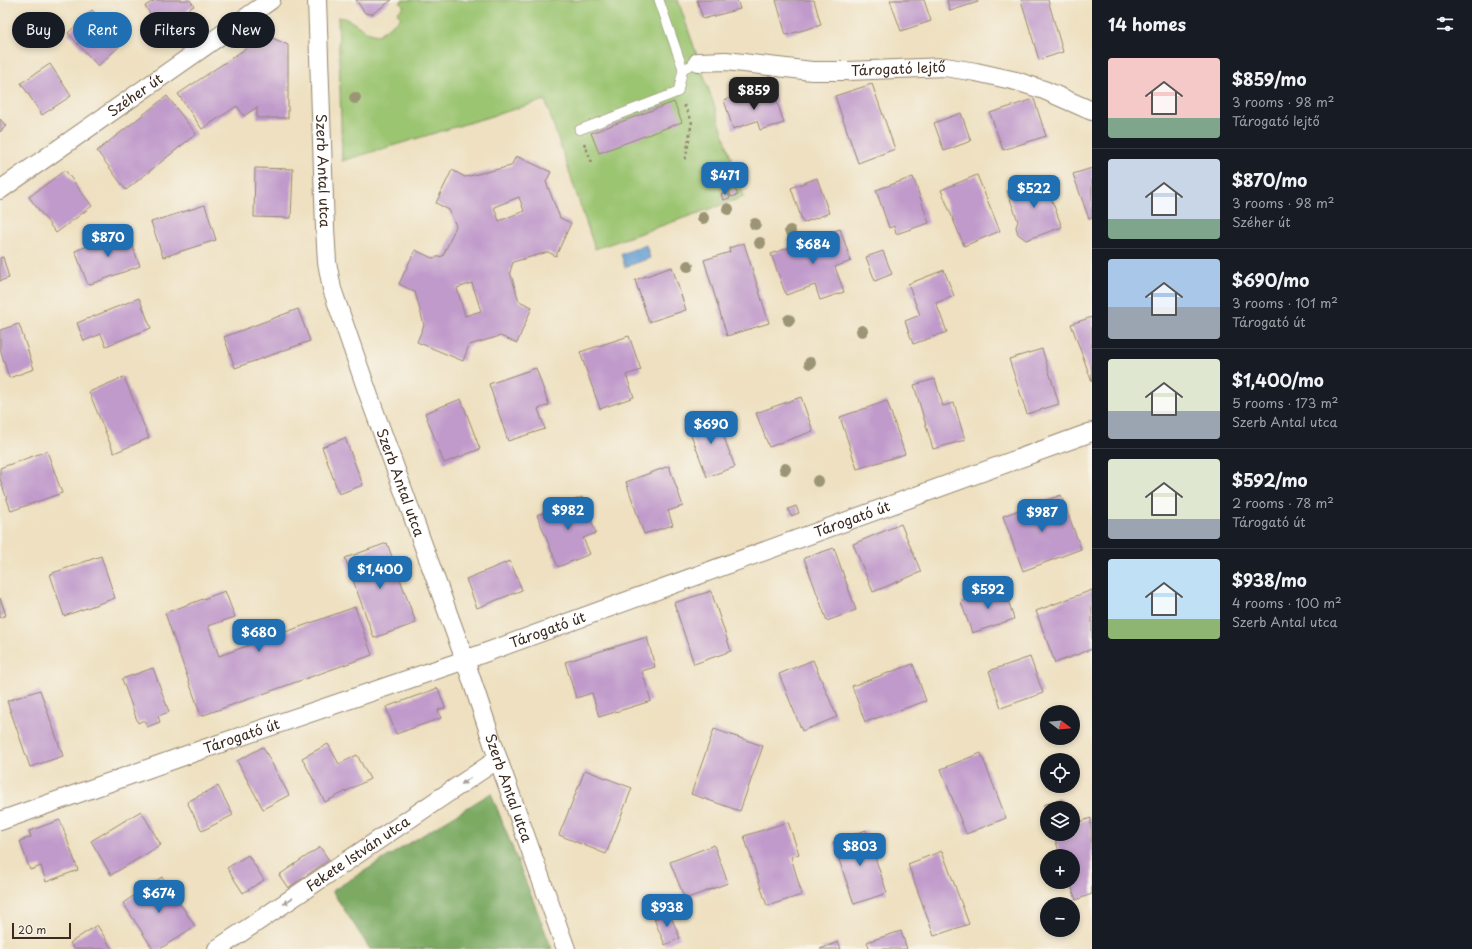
<!DOCTYPE html>
<meta charset="utf-8">
<style>
:root{--surface:#171b24;--page:#20242c;--text:#f1f3f6;--muted:#9ea1a6;--line:#363941;--accent:#1f6fb2}
body{margin:0;font-family:"Playpen Sans",sans-serif;background:var(--page);color:var(--text);height:100vh;display:flex;flex-direction:column;font-size:15px;white-space:nowrap}
*{box-sizing:border-box;margin:0}
p{font-size:13px;color:var(--muted)}
.icon{flex:none;width:22px;height:22px;fill:none;stroke:currentColor;stroke-width:2;stroke-linecap:round;stroke-linejoin:round}
.map{position:relative;flex:1;overflow:hidden}
.sheet{display:flex;flex-direction:column;background:var(--surface);width:380px}
.sheet>*{flex:none}
.hud{position:absolute;left:12px;top:12px;width:380px;height:36px;display:flex;gap:8px}
.needle{width:26px;rotate:106deg}
.controls{position:absolute;left:1040px;top:705px;display:grid;gap:8px}
.controls a{display:grid;place-items:center;width:40px;height:40px;border-radius:50%;background:var(--surface);box-shadow:0 2px 6px #0003;font-size:20px}
.scale{position:absolute;left:12px;bottom:10px;width:59px;box-sizing:border-box;padding-left:4px;border:2px solid #3b2a1e;border-top:0;font-size:11px;line-height:14px;white-space:nowrap;color:#3b2a1e;-webkit-text-stroke:3px #f7f3e8;paint-order:stroke}
.price{position:absolute;translate:-50% -34px;padding:0 9px;border-radius:8px;background:var(--accent);color:#fff;font-size:13px;line-height:26px;filter:drop-shadow(0 1px 2px #0008)}
.price::after{content:'';position:absolute;left:50%;top:24px;width:12px;height:9px;margin-left:-6px;background:inherit;clip-path:polygon(0 0,100% 0,50% 100%)}
.price.on{background:#222;color:#fff}
ul{padding:0;list-style:none}
li{display:flex;align-items:center;gap:12px;height:100px;padding:0 16px}
li+li{border-top:1px solid var(--line)}
li span{display:grid;place-items:center;flex:none;width:112px;height:80px;border-radius:4px;color:#555}
li>.icon{margin-inline-start:auto}
span .icon{width:48px;height:48px;fill:#fffc;stroke-width:1}
li b{font-size:17px}
h2{display:flex;justify-content:space-between;align-items:center;height:48px;padding:0 16px;font-size:17px}
.pill{padding:0 14px;border-radius:18px;background:var(--surface);box-shadow:0 2px 6px #0003;font-size:14px;line-height:36px}
.pill.on{background:var(--accent);color:#fff}
main{display:flex;flex:1;min-height:0}
.map>svg:first-child{display:block}
</style>
<main>
<div class="map">
<svg width="1092" height="949" viewBox="0 0 1092 949">
<rect width="100%" height="100%" fill="#f7f3e8"/>
<filter id="ink" filterUnits="userSpaceOnUse"><feTurbulence type="fractalNoise" baseFrequency=".025" numOctaves="2"/><feDisplacementMap in="SourceGraphic" scale="8" xChannelSelector="R" yChannelSelector="G"/><feConvolveMatrix kernelMatrix="1 2 1 2 8 2 1 2 1" color-interpolation-filters="sRGB"/></filter>
<filter id="wash" filterUnits="userSpaceOnUse"><feTurbulence type="fractalNoise" baseFrequency=".012" numOctaves="4" result="noise"/><feDisplacementMap in="SourceGraphic" scale="16" xChannelSelector="R" yChannelSelector="G"/><feGaussianBlur stdDeviation="0.9" result="paint"/><feColorMatrix in="noise" values="0 0 0 0 0 0 0 0 0 0 0 0 0 0 0 0 0 1.4 0 .05"/><feComposite in="paint" operator="in"/></filter>
<g filter="url(#wash)">
<rect width="100%" height="100%" fill="#eee0c0"/>
<!-- green -->
<path fill="#9bc571" stroke="#6b7848" d="M 403,0 L 678,0 L 714,105 L 744,197 L 595,249 L 545,100 L 342,161 L 338,17 C 354,18 363,34 378,35 L 401,18 L 397,13 L 404,7 L 400,2 Z"/>
<!-- forest -->
<polygon fill="#7caa63" stroke="#5c6a40" points="491,793 552,949 370,949 332,891"/>
<!-- water -->
<polygon fill="#639ed3" stroke="#4f6478" points="646,245 650,258 625,267 621,254"/>
<g id="blocks">
<!-- building -->
<g fill="#c09acb" fill-rule="evenodd">
<polygon points="155,0 190,0 194,6 187,10 193,19 165,37 145,6"/>
<polygon points="356,0 392,0 372,14 365,13"/>
<polygon points="697,0 737,0 740,9 703,19"/>
<polygon points="776,0 814,0 821,25 786,35"/>
<polygon points="890,0 924,0 931,21 901,31"/>
<polygon points="947,0 977,0 978,2 950,11"/>
<polygon points="1021,0 1048,0 1063,52 1039,60"/>
<polygon points="92,10 123,43 98,66 68,33"/>
<polygon points="266,35 288,45 288,118 257,118 257,107 244,116 237,106 202,129 178,94"/>
<polygon points="50,64 71,96 42,115 21,83"/>
<polygon points="872,84 895,149 858,163 835,96"/>
<polygon points="748,92 750,101 774,93 784,123 760,130 757,121 733,129 724,100"/>
<polygon points="167,96 196,134 126,190 97,151"/>
<polygon points="1034,99 1046,136 1003,150 990,113"/>
<polygon points="674,102 682,122 599,153 591,133"/>
<polygon points="961,113 971,141 944,151 934,123"/>
<polygon points="0,119 6,126 0,132"/>
<path d="M 516,156 L 551,172 L 546,182 L 560,218 L 571,223 L 556,256 L 548,252 L 513,262 L 510,272 L 519,301 L 532,307 L 517,343 L 500,336 L 469,345 L 463,361 L 417,342 L 424,325 L 415,292 L 399,284 L 415,250 L 432,258 L 443,256 L 456,226 L 449,210 L 436,203 L 452,170 L 465,177 L 511,166 ZM 519,197 L 524,211 L 499,221 L 494,207 ZM 472,283 L 481,311 L 465,316 L 457,288 Z"/>
<polygon points="255,168 293,169 291,218 254,217"/>
<polygon points="1092,168 1092,218 1089,219 1073,174"/>
<polygon points="65,170 92,206 56,233 29,197"/>
<polygon points="977,175 1000,231 964,246 941,190"/>
<polygon points="913,177 929,223 896,234 894,226 889,228 876,190"/>
<polygon points="1043,177 1062,227 1026,240 1018,234 1016,227 1018,221 1007,191"/>
<polygon points="817,178 829,213 803,223 791,188"/>
<polygon points="735,189 738,195 731,197 729,191"/>
<polygon points="727,192 730,198 723,200 721,194"/>
<polygon points="205,205 216,240 163,257 151,222"/>
<polygon points="840,229 851,261 835,267 844,292 820,300 815,285 786,295 771,254"/>
<polygon points="127,231 140,266 88,285 75,251"/>
<polygon points="744,243 769,323 727,336 704,260 730,252 729,248"/>
<polygon points="883,251 892,274 875,281 866,257"/>
<polygon points="3,257 9,278 0,281 0,258"/>
<polygon points="672,267 686,310 649,322 635,280"/>
<polygon points="944,270 954,296 936,303 947,332 913,344 905,321 920,315 908,284"/>
<polygon points="139,298 151,328 106,346 101,334 84,341 77,323"/>
<polygon points="298,309 310,341 235,368 224,337"/>
<polygon points="1092,317 1092,382 1071,324"/>
<polygon points="19,324 34,369 9,378 0,349 0,330"/>
<polygon points="629,336 641,370 626,375 634,397 600,409 580,352"/>
<polygon points="1042,349 1059,404 1027,414 1009,359"/>
<polygon points="536,368 549,405 538,409 545,429 508,441 489,384"/>
<polygon points="124,377 149,438 114,453 89,392"/>
<polygon points="935,379 943,406 954,403 965,440 933,449 914,385"/>
<polygon points="801,397 813,431 769,447 756,413"/>
<polygon points="461,399 480,449 444,463 425,413"/>
<polygon points="887,401 905,454 857,469 840,417"/>
<polygon points="715,413 735,467 707,477 687,424"/>
<polygon points="345,438 363,485 339,494 322,447"/>
<polygon points="47,451 62,493 11,511 0,479 0,468"/>
<polygon points="669,466 683,506 668,511 673,525 644,534 626,482"/>
<polygon points="1061,495 1081,549 1023,571 1003,516"/>
<polygon points="582,497 596,533 583,538 590,554 558,567 537,515"/>
<polygon points="796,506 799,513 791,516 788,509"/>
<polygon points="901,524 921,572 873,592 853,544"/>
<polygon points="387,543 416,623 374,638 345,558"/>
<polygon points="834,548 856,610 827,621 804,558"/>
<polygon points="101,556 115,598 64,616 50,574"/>
<polygon points="510,561 522,590 477,608 466,579"/>
<polygon points="1004,587 1014,619 972,633 961,602"/>
<polygon points="1092,590 1092,649 1055,663 1036,611"/>
<polygon points="225,591 235,617 208,626 219,656 355,607 372,655 201,716 165,613"/>
<polygon points="711,591 731,651 694,664 674,603"/>
<polygon points="0,598 6,615 0,618"/>
<polygon points="647,637 655,667 642,671 651,701 599,717 592,693 576,698 565,662"/>
<polygon points="1030,657 1043,693 1001,708 989,671"/>
<polygon points="813,660 837,717 802,731 779,674"/>
<polygon points="913,664 926,701 865,722 852,686"/>
<polygon points="153,668 169,712 158,716 160,722 147,727 144,720 138,723 122,679"/>
<polygon points="438,688 445,708 438,710 441,718 396,734 386,707"/>
<polygon points="40,690 63,756 30,767 7,701"/>
<polygon points="714,729 763,746 740,811 691,794"/>
<polygon points="328,744 339,764 357,755 370,779 325,802 302,758"/>
<polygon points="263,747 289,795 263,809 237,761"/>
<polygon points="981,753 1006,818 966,834 941,769"/>
<polygon points="585,770 632,788 606,854 559,835"/>
<polygon points="218,786 233,815 202,831 187,802"/>
<polygon points="1062,799 1065,808 1047,808 1047,815 1043,805"/>
<polygon points="141,811 161,845 111,875 91,841"/>
<polygon points="1091,818 1092,894 1076,900 1070,882 1073,882 1073,856 1061,856 1053,834 1073,834 1073,824"/>
<polygon points="60,820 78,870 46,882 41,866 30,870 20,841 31,837 29,831"/>
<polygon points="788,822 799,854 791,857 802,895 767,906 744,836"/>
<polygon points="866,830 887,893 854,904 833,842"/>
<polygon points="714,845 728,883 685,899 670,862"/>
<polygon points="320,847 329,860 288,888 279,875"/>
<polygon points="942,851 969,924 934,936 908,864"/>
<polygon points="248,855 264,880 243,893 227,868"/>
<polygon points="162,877 195,926 160,949 153,949 123,903"/>
<polygon points="669,912 680,938 665,945 654,919"/>
<polygon points="97,925 112,949 74,949 70,943"/>
<polygon points="901,931 907,949 870,949 867,942"/>
<polygon points="838,942 841,949 820,949"/>
</g>
</g>
</g>
<g filter="url(#ink)">
<use href="#blocks" fill-opacity="0" stroke="#94856f" stroke-width="1"/>
<g fill="none" stroke-linecap="round" stroke-linejoin="round">
<defs>
<g id="service">
<polyline points="659,0 683,69"/>
<polyline points="579,130 678,92 683,69 698,62"/>
</g>
<g id="minor">
<path id="s1" d="M 317,0 L 325,228 L 327,262 L 332,289 L 370,399 L 465,660 L 498,759 L 566,949"/>
<path id="s2" d="M 698,62 L 726,61 L 812,71 L 848,71 L 945,67 L 976,72 L 1016,81 L 1044,90 L 1092,111"/>
<path id="s3" d="M 0,190 L 271,0"/>
<path id="s4" d="M 0,821 L 198,751 L 465,660 L 1092,432"/>
<path id="s5" d="M 217,949 L 498,759"/>
</g>
</defs>
<!-- service casing -->
<use href="#service" stroke="#94856f" stroke-width="10"/>
<!-- minor casing -->
<use href="#minor" stroke="#94856f" stroke-width="20"/>
<!-- path -->
<g stroke="#94856f" stroke-width="2.5" stroke-dasharray="3 3" stroke-linecap="butt">
<polyline points="684,105 692,121 685,162"/>
<polyline points="584,143 593,165"/>
</g>
<!-- service -->
<use href="#service" stroke="#fff" stroke-width="9"/>
<!-- minor -->
<use href="#minor" stroke="#fff" stroke-width="18"/>
</g>
<!-- trees -->
<g fill="#9c9575">
<circle cx="355" cy="98" r="6"/>
<circle cx="713" cy="171" r="6"/>
<circle cx="728" cy="209" r="6"/>
<circle cx="703" cy="218" r="6"/>
<circle cx="755" cy="224" r="6"/>
<circle cx="790" cy="231" r="6"/>
<circle cx="760" cy="243" r="6"/>
<circle cx="688" cy="266" r="6"/>
<circle cx="789" cy="320" r="6"/>
<circle cx="862" cy="331" r="6"/>
<circle cx="810" cy="363" r="6"/>
<circle cx="785" cy="469" r="6"/>
<circle cx="818" cy="481" r="6"/>
</g>
<!-- one-way arrows -->
<defs><path id="oneway-solid" d="M-6-.8H1V-3.2L6.5 0L1 3.2V.8H-6Z"/></defs>
<g fill="#a79f9a">
<use href="#oneway-solid" transform="translate(466 781) rotate(146)"/>
<use href="#oneway-solid" transform="translate(288 901) rotate(146)"/>
</g>
</g>
<g text-anchor="middle" stroke-width="3.5" stroke-linejoin="round" paint-order="stroke">
<!-- street labels -->
<g font-size="14" fill="#3b2a1e" stroke="#f7f3e8">
<text dy="5" stroke="none"><textPath href="#s2" startOffset="201">Tárogató lejtő</textPath></text>
<text dy="5" stroke="none"><textPath href="#s3" startOffset="165">Széher út</textPath></text>
<text dy="5" stroke="none"><textPath href="#s1" startOffset="171">Szerb Antal utca</textPath></text>
<text dy="5" stroke="none"><textPath href="#s1" startOffset="495">Szerb Antal utca</textPath></text>
<text dy="5" stroke="none"><textPath href="#s4" startOffset="904">Tárogató út</textPath></text>
<text dy="5" stroke="none"><textPath href="#s4" startOffset="580">Tárogató út</textPath></text>
<text dy="5" stroke="none"><textPath href="#s4" startOffset="256">Tárogató út</textPath></text>
<text dy="5" stroke="none"><textPath href="#s1" startOffset="819">Szerb Antal utca</textPath></text>
<text dy="5" stroke="none"><textPath href="#s5" startOffset="170">Fekete István utca</textPath></text>
</g>
</g>
</svg>
<div class="controls">
<a><svg class="needle" viewBox="-14 -14 28 28"><path d="M0-13l5 13h-10z" fill="#e53935"/><path d="M0 13l5-13h-10z" fill="#9ea1a6"/></svg></a>
<a><svg class="icon" aria-label="locate" viewBox="0 0 24 24"><circle cx="12" cy="12" r="6"/><path d="M12 2v4M12 18v4M2 12h4M18 12h4"/></svg></a>
<a><svg class="icon" aria-label="layers" viewBox="0 0 24 24"><path d="M12 4l9 5-9 5-9-5zM3 14l9 5 9-5"/></svg></a>
<a>+</a>
<a>−</a>
</div>
<div class="scale">20 m</div>
<b class="price on" style="left:754px;top:111px">$859</b>
<b class="price" style="left:725px;top:196px">$471</b>
<b class="price" style="left:1034px;top:209px">$522</b>
<b class="price" style="left:108px;top:258px">$870</b>
<b class="price" style="left:813px;top:265px">$684</b>
<b class="price" style="left:711px;top:445px">$690</b>
<b class="price" style="left:568px;top:531px">$982</b>
<b class="price" style="left:1042px;top:533px">$987</b>
<b class="price" style="left:380px;top:590px">$1,400</b>
<b class="price" style="left:988px;top:610px">$592</b>
<b class="price" style="left:259px;top:653px">$680</b>
<b class="price" style="left:860px;top:867px">$803</b>
<b class="price" style="left:159px;top:914px">$674</b>
<b class="price" style="left:667px;top:928px">$938</b>
<div class="hud">
<a class="pill">Buy</a>
<a class="pill on">Rent</a>
<a class="pill">Filters</a>
<a class="pill">New</a>
</div>
</div>
<section class="sheet">
<h2>14 homes<svg class="icon" aria-label="filters" viewBox="0 0 24 24"><path d="M4 7h16M4 17h16"/><circle cx="9" cy="7" r="2"/><circle cx="15" cy="17" r="2"/></svg></h2>
<ul>
<li><span style="background:linear-gradient(#f6c9c9 75%,#7fa58c 0)"><svg class="icon" aria-label="home" viewBox="0 0 24 24"><path d="M3 11l9-7 9 7M6 9v11h12V9"/></svg></span><div><b>$859/mo</b><p>3 rooms · 98 m²</p><p>Tárogató lejtő</p></div></li>
<li><span style="background:linear-gradient(#c9d6e8 75%,#7fa58c 0)"><svg class="icon" aria-label="home" viewBox="0 0 24 24"><path d="M3 11l9-7 9 7M6 9v11h12V9"/></svg></span><div><b>$870/mo</b><p>3 rooms · 98 m²</p><p>Széher út</p></div></li>
<li><span style="background:linear-gradient(#a9c7e8 60%,#9aa5b1 0)"><svg class="icon" aria-label="home" viewBox="0 0 24 24"><path d="M3 11l9-7 9 7M6 9v11h12V9"/></svg></span><div><b>$690/mo</b><p>3 rooms · 101 m²</p><p>Tárogató út</p></div></li>
<li><span style="background:linear-gradient(#dfe7d0 65%,#9aa5b1 0)"><svg class="icon" aria-label="home" viewBox="0 0 24 24"><path d="M3 11l9-7 9 7M6 9v11h12V9"/></svg></span><div><b>$1,400/mo</b><p>5 rooms · 173 m²</p><p>Szerb Antal utca</p></div></li>
<li><span style="background:linear-gradient(#dfe7d0 75%,#9aa5b1 0)"><svg class="icon" aria-label="home" viewBox="0 0 24 24"><path d="M3 11l9-7 9 7M6 9v11h12V9"/></svg></span><div><b>$592/mo</b><p>2 rooms · 78 m²</p><p>Tárogató út</p></div></li>
<li><span style="background:linear-gradient(#bfe0f5 75%,#8fb573 0)"><svg class="icon" aria-label="home" viewBox="0 0 24 24"><path d="M3 11l9-7 9 7M6 9v11h12V9"/></svg></span><div><b>$938/mo</b><p>4 rooms · 100 m²</p><p>Szerb Antal utca</p></div></li>
</ul>
</section>
</main>
